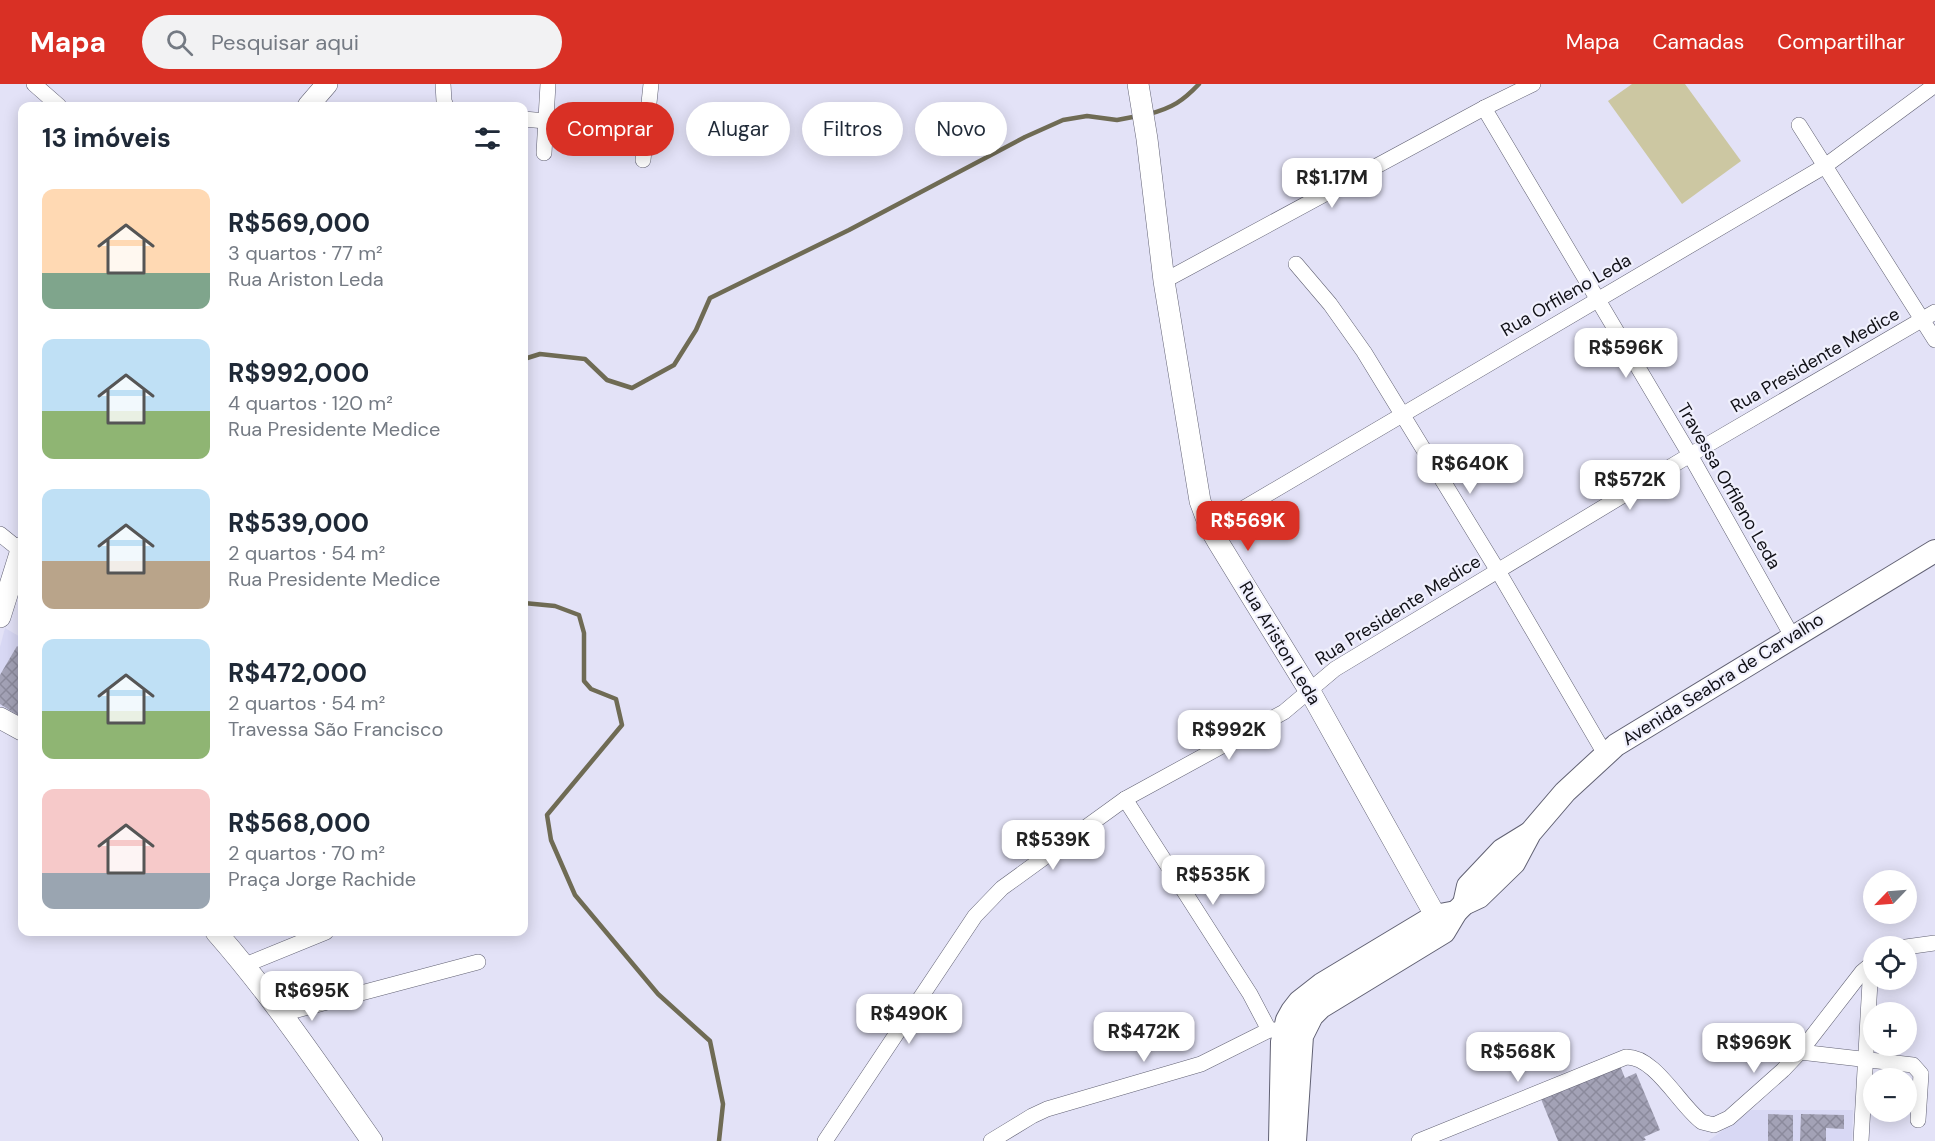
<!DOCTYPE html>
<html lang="pt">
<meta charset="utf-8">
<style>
:root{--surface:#fff;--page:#f2f2f3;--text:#1f2937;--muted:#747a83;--accent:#d93025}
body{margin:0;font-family:"DM Sans",sans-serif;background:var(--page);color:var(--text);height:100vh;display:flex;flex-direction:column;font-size:22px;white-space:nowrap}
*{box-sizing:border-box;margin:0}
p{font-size:20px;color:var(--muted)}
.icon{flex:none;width:33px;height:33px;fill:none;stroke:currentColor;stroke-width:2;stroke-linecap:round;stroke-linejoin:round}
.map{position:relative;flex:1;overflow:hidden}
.sheet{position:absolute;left:18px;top:18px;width:510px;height:834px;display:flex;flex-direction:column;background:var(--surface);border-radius:12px;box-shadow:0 3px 15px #0003}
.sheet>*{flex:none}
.hud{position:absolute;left:546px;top:18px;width:570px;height:54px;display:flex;gap:12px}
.needle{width:39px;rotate:245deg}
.fabs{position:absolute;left:1863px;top:786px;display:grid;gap:12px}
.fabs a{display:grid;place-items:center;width:54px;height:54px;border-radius:50%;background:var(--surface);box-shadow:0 3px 15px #0003;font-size:30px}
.price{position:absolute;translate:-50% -51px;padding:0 14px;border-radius:12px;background:#fff;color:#222;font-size:20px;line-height:39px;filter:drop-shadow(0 2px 3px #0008)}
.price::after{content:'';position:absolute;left:50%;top:36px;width:18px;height:14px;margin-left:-9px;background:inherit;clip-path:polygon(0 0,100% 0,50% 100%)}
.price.current{background:var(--accent);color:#fff}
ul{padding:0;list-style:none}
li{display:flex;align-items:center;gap:18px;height:150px;padding:0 24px}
li span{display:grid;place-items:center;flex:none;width:168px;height:120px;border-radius:12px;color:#555}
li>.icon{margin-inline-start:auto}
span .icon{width:72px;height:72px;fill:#fffc;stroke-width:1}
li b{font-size:26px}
h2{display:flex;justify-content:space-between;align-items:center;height:72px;padding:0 24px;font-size:26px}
.chip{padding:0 21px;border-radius:27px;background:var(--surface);box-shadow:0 3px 15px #0003;font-size:21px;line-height:54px}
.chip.current{background:var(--accent);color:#fff}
header{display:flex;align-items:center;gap:36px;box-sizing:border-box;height:84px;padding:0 30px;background:var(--accent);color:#fff}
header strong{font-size:28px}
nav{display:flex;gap:33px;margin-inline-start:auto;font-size:21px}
.search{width:420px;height:54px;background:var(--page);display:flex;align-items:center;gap:15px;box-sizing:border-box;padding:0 21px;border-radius:33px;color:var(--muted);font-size:22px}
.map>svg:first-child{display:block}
</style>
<header>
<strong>Mapa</strong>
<div class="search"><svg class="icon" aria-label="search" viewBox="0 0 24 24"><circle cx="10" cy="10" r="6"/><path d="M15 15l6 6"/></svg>Pesquisar aqui</div>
<nav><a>Mapa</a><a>Camadas</a><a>Compartilhar</a></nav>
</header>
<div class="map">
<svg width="1935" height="1057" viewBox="0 0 1935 1057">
<defs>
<pattern id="building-cross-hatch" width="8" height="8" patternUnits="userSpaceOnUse" patternTransform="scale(1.5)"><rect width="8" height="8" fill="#a3a2b6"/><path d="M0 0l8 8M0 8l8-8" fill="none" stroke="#8b8a9c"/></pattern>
</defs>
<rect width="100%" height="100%" fill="#e3e2f7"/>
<!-- built -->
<g fill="#d8d8f4">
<polygon points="5,544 22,554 22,635 0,622 0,563"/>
<polygon points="1751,1026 1853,1026 1852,1057 1708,1057"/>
</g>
<!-- green -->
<polygon fill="#ccc7a2" points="1632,0 1685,0 1741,77 1682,120 1608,17"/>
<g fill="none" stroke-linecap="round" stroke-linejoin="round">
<!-- stream -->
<g stroke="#6f6b54" stroke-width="4.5">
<path d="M 1149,30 C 1172,24 1183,17 1199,0"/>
<polyline points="524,275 540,270 585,275 607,296 632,304 674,281 696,246 710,214 849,146 1025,53 1063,36 1087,32 1117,36 1138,32"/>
<polyline points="524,519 555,522 579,531 584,549 584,597 591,605 616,615 622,641 547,731 551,756 575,811 658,910 710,957 723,1020 719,1057"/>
</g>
</g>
<!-- building -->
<g fill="url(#building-cross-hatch)">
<polygon points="17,562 22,566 22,634 0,620 0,591"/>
<polygon points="1620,982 1625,994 1636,989 1660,1046 1644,1053 1646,1056 1642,1057 1558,1057 1541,1015"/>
<polygon points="1768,1030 1793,1031 1793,1057 1768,1057"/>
<polygon points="1801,1030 1844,1031 1844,1045 1826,1044 1826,1057 1800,1057"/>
</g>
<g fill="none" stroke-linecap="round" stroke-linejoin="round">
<defs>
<g id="street">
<polyline points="34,0 59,22"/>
<polyline points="443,0 444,17 446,22"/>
<polyline points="1484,24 1690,371 1792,552"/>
<polyline points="524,35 545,37"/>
<polyline points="1799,41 1935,256"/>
<polyline points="544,69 548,0"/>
<polyline points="643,76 651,0"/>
<polyline points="1296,180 1330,220 1364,268 1498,487 1605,670"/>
<polyline points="1164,197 1484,24 1533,0"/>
<polyline points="1210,444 1825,82 1935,1"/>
<polyline points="0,450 21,467"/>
<polyline points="1125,715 1250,910 1269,946"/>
<polyline points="1906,863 1935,859"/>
<polyline points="245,881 326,848"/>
<polyline points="282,930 478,878"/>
<polyline points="1800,968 1913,981 1921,990 1918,1036"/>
<polyline points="825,1057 975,832 1002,804 1125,715 1284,628 1335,585 1690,371 1935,228"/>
<polyline points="991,1057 1032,1032 1047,1025 1201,980 1269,946 1284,946 1291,948"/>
<path d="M 1419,1057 L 1626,973 C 1655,972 1680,1022 1702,1038 L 1714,1041 L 1729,1034 L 1783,986 L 1800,968 L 1862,888 L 1874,878"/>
<polyline points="1861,1057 1871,880"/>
</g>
<g id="secondary">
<polyline points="1138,0 1147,55 1164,197 1200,417 1210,444 1218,458 1312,611 1444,847"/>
<polyline points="308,22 327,0"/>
<polyline points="0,533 22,463"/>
<polyline points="0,634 22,646"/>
<path d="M 216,848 C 273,913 322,986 372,1057"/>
</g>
<g id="primary">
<polyline points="1464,820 1468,802 1502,766 1528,750"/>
<polyline points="1280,1057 1282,958 1287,936 1292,927 1299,918 1322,900 1435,832 1456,828"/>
<polyline points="1295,1057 1302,952 1312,932 1321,923 1444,848 1456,828 1464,820 1479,813 1514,779 1530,749 1565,708 1616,661 1935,467"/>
</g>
</defs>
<!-- street casing -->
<use href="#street" stroke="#616173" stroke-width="16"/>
<!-- secondary casing -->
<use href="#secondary" stroke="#616173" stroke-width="22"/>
<!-- primary casing -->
<use href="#primary" stroke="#616173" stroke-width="24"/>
<!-- street -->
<use href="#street" stroke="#fff" stroke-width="15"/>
<!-- secondary -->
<use href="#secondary" stroke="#fff" stroke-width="21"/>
<!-- primary -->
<use href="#primary" stroke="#fff" stroke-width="22"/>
</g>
<g text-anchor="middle" stroke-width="4.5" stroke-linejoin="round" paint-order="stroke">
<!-- street labels -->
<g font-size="18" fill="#111117" stroke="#f0f0fd">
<text transform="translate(1566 211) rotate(-30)" y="6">Rua Orfileno Leda</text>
<text transform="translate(1815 276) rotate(-30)" y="6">Rua Presidente Medice</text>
<text transform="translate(1729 402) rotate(60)" y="6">Travessa Orfileno Leda</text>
<text transform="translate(1398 526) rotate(-32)" y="6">Rua Presidente Medice</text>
<text transform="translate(1280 559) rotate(59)" y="6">Rua Ariston Leda</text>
<text transform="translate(1723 595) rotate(-32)" y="6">Avenida Seabra de Carvalho</text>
</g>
</g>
</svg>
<div class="fabs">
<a><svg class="needle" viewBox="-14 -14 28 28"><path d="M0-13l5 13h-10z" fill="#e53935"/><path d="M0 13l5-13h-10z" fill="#747a83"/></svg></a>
<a><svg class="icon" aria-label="locate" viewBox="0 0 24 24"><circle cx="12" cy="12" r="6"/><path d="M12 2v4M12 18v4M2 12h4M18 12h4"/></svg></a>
<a>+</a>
<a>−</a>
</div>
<b class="price" style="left:1332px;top:125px">R$1.17M</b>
<b class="price" style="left:1626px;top:295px">R$596K</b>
<b class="price" style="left:1470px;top:411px">R$640K</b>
<b class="price" style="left:1630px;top:427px">R$572K</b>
<b class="price current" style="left:1248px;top:468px">R$569K</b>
<b class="price" style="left:1229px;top:677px">R$992K</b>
<b class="price" style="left:1053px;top:787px">R$539K</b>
<b class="price" style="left:1213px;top:822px">R$535K</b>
<b class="price" style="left:312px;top:938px">R$695K</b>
<b class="price" style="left:909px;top:961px">R$490K</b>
<b class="price" style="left:1144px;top:979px">R$472K</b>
<b class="price" style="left:1754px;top:990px">R$969K</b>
<b class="price" style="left:1518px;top:999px">R$568K</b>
<div class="hud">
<a class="chip current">Comprar</a>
<a class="chip">Alugar</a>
<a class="chip">Filtros</a>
<a class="chip">Novo</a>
</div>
<section class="sheet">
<h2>13 imóveis<svg class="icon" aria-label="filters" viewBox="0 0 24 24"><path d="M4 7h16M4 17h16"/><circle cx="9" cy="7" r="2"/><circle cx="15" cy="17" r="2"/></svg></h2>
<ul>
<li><span style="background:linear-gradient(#ffd9b3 70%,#7fa58c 0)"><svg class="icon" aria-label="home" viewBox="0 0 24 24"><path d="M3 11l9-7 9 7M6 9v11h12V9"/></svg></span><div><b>R$569,000</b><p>3 quartos · 77 m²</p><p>Rua Ariston Leda</p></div></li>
<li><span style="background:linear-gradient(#bfe0f5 60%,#8fb573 0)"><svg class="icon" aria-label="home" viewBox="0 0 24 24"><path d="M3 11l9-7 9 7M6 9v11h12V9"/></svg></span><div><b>R$992,000</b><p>4 quartos · 120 m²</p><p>Rua Presidente Medice</p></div></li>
<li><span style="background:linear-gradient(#bfe0f5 60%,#b9a48a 0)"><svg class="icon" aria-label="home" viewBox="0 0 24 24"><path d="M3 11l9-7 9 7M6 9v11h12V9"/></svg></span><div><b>R$539,000</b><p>2 quartos · 54 m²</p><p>Rua Presidente Medice</p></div></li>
<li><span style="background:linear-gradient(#bfe0f5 60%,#8fb573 0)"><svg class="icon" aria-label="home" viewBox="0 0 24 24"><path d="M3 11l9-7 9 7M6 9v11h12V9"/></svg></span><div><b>R$472,000</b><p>2 quartos · 54 m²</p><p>Travessa São Francisco</p></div></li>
<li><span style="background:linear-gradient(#f6c9c9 70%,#9aa5b1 0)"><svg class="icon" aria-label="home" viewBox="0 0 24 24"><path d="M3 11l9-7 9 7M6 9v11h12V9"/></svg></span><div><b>R$568,000</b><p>2 quartos · 70 m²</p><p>Praça Jorge Rachide</p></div></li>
</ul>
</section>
</div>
